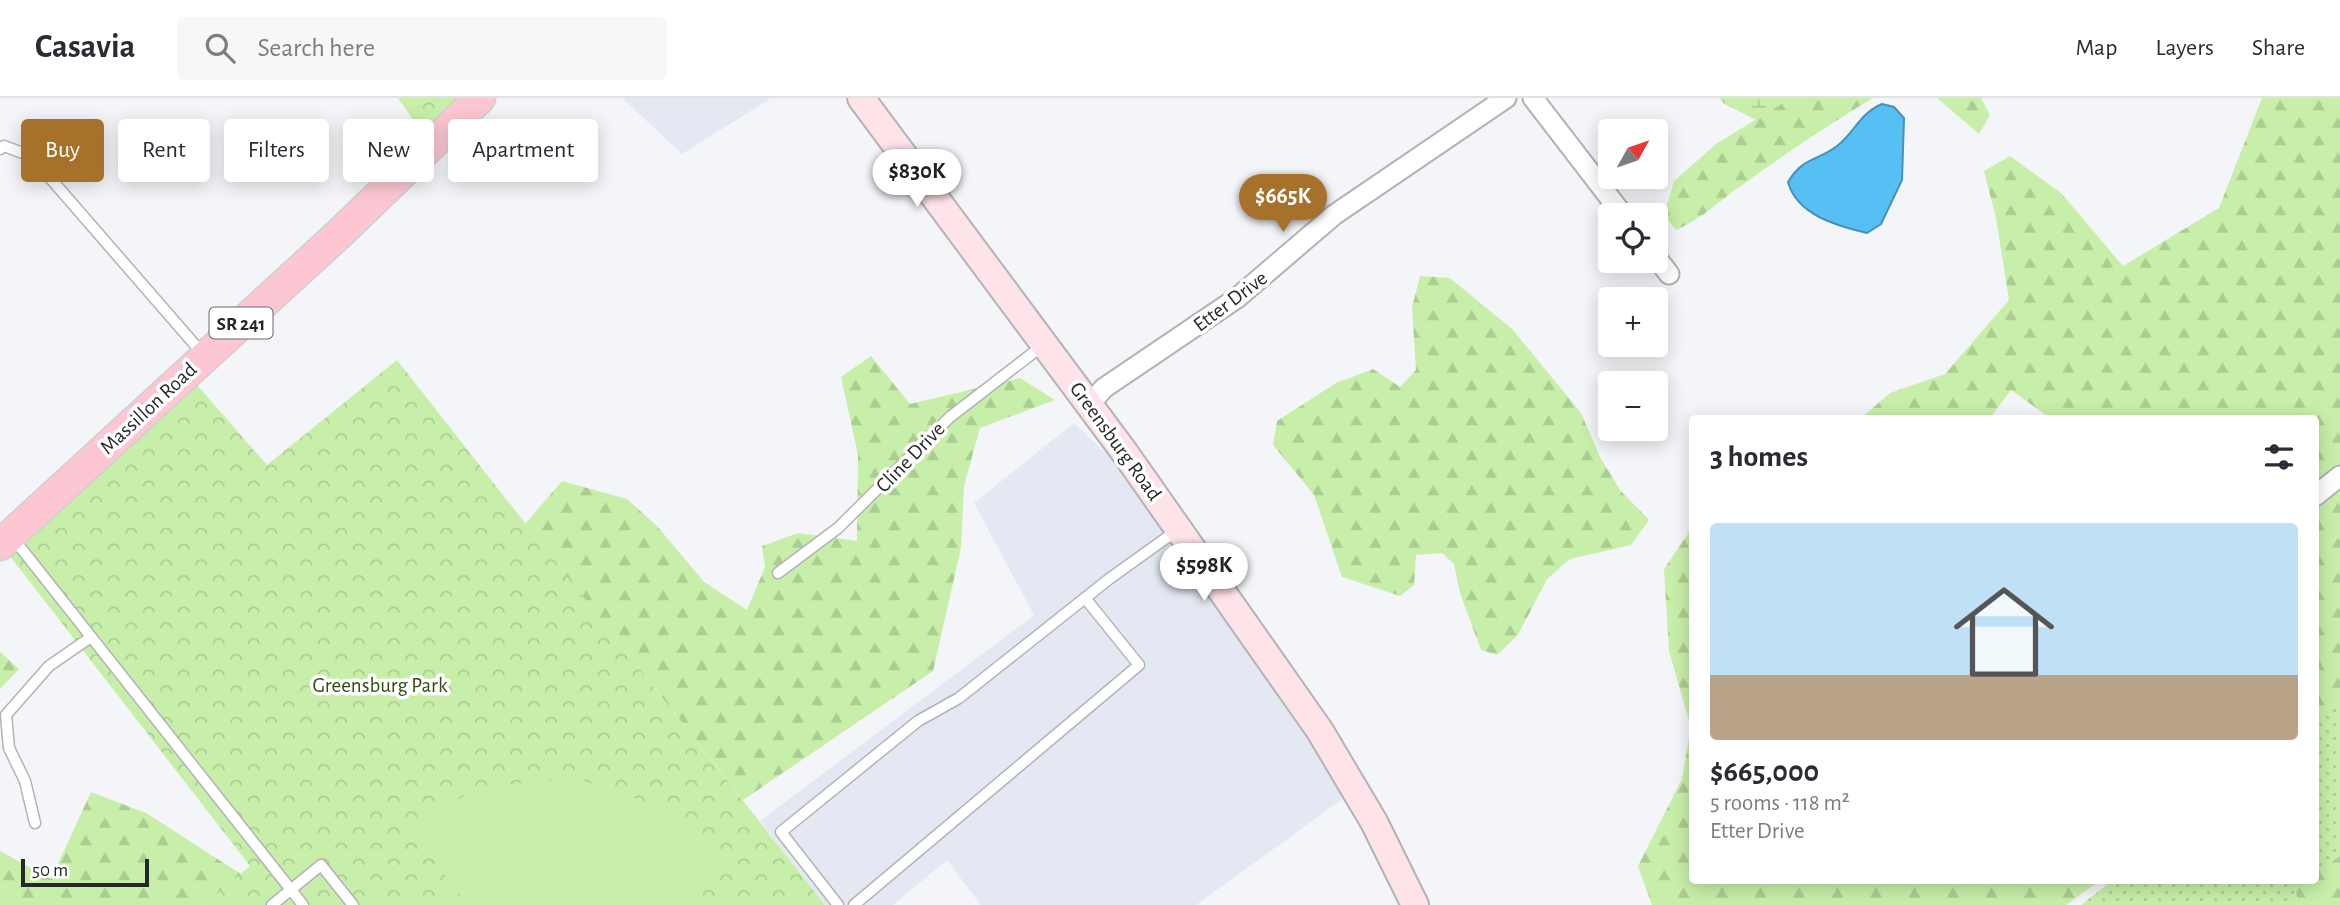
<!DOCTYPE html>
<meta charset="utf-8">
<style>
:root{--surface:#fff;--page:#f7f7f7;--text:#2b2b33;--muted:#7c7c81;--line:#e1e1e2;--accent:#a6712a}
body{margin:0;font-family:"Alegreya Sans",sans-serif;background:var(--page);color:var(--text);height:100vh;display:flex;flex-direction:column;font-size:26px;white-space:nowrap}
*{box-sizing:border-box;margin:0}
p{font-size:23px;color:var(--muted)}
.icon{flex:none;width:38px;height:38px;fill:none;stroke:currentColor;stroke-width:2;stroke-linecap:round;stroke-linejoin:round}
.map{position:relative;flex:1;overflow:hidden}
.side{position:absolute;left:1689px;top:317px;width:630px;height:469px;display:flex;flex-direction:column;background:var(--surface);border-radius:7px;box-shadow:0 4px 18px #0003}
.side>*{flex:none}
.banner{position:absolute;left:21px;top:21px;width:665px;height:63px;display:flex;gap:14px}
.needle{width:46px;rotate:50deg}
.fabs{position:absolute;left:1598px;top:21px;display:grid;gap:14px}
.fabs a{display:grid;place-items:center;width:70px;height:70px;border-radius:7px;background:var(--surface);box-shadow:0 4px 18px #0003;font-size:35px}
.scale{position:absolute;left:21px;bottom:18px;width:128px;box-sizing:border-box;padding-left:7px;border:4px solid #262728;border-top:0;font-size:19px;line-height:24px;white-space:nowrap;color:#262728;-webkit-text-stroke:5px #fff;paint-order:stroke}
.price{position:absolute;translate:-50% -60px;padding:0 16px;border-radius:24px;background:#fff;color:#222;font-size:23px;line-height:46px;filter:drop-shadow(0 2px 4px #0008)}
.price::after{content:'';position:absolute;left:50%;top:42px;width:21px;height:16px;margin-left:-10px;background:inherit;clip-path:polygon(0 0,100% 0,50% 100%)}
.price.on{background:var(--accent);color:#fff}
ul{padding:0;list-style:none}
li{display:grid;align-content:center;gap:14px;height:371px;padding:0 21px}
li+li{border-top:2px solid var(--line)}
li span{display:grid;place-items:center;height:217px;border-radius:7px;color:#555}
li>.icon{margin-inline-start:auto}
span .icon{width:126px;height:126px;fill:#fffc;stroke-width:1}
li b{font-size:30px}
h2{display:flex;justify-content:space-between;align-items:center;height:84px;padding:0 21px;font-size:30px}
.pill{padding:0 24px;border-radius:7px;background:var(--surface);box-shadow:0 4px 18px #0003;font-size:24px;line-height:63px}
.pill.on{background:var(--accent);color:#fff}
header{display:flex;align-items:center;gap:42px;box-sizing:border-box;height:98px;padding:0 35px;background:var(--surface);border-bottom:2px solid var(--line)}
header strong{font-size:33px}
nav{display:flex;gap:38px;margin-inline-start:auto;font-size:24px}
.search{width:490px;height:63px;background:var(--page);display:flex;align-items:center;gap:18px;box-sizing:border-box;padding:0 24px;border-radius:7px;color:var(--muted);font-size:26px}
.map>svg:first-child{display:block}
</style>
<header>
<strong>Casavia</strong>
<div class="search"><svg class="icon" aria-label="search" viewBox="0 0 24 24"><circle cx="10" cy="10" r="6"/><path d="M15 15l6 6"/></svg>Search here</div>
<nav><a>Map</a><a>Layers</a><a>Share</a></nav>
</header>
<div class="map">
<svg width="2340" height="807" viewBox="0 0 2340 807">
<defs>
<pattern id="grass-dots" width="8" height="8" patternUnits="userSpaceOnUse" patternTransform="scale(1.75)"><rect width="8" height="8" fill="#c8efa9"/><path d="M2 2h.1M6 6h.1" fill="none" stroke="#accd91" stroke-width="1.8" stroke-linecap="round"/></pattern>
<pattern id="forest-firs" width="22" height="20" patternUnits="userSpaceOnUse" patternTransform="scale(1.75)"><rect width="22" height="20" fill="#c8efa9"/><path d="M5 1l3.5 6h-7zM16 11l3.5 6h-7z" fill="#accd91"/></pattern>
<pattern id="wetland-marsh" width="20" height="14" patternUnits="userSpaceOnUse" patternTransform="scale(1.75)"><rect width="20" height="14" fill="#c8efa9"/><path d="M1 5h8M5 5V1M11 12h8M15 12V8" fill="none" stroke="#accd91"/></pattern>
<pattern id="park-crowns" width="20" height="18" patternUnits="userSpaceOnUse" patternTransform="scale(1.75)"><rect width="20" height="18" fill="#c8efa9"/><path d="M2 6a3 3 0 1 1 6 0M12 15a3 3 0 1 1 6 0" fill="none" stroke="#accd91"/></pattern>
</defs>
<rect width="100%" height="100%" fill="#f3f5f8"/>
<!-- built -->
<g fill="#e3e8f2">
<polygon points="622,0 771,0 682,56"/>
<polygon points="1074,325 1117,366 1348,697 1196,807 981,807 947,762 893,807 825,807 760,723 1034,517 974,405"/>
</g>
<!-- grass -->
<g fill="url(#grass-dots)">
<polygon points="2340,602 2340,758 2315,776 2315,622"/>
<polygon points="2113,782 2306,782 2294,791 2301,807 2081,807"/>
</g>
<!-- forest -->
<g fill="url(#forest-firs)">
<path d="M 1791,0 L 1873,0 C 1828,27 1785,56 1742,87 C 1719,103 1702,121 1676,132 L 1664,117 L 1674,83 L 1716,46 Z"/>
<polygon points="1937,0 1981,0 1990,17 1979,36"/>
<polygon points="2262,0 2340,0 2340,606 2315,625 2315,320 2050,320 2011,292 1990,320 1861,320 1890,295 1945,276 2009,202 1996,120 1984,73 2010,58 2061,95 2123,168 2219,110"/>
<polygon points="1420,178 1450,180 1512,231 1581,315 1600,359 1620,392 1649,422 1631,447 1570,461 1547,481 1518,537 1497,557 1481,552 1460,495 1454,466 1442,455 1416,457 1414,487 1400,498 1342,479 1314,397 1273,347 1277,323 1336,285 1373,271 1400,289 1416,272 1412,209"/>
<polygon points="871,258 910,306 1020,280 1055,302 980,330 964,388 961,450 933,573 743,702 525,426 562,383 627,401 657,428 704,484 747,512 765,469 762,448 798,435 857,443 858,357 841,279"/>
<polygon points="1692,430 1692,782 2101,782 2066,807 1652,807 1638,768 1682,681 1691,629 1669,553 1664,471"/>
<polygon points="0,554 19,571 0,591"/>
<polygon points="91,694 146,715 241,776 204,807 0,807 0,753 51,781"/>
<polygon points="2340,758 2340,807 2301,807 2294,791 2306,782 2315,782 2315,776"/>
</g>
<!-- wetland -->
<polygon fill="url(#wetland-marsh)" points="1719,0 1791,0 1756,22 1723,5"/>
<!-- park -->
<g fill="url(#park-crowns)">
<polygon points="398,0 480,0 431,47"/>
<polygon points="397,262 825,807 204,807 250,768 9,457 197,287 267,367"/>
</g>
<!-- garden -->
<polygon fill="#c8efa9" points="575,680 658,708 729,769 679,807 468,807 407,727 483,689"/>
<!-- water -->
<path fill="#56bff3" stroke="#4891b6" stroke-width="2" d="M 1882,6 L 1894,9 L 1904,20 L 1902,82 L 1881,126 L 1867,135 C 1837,128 1797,117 1788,84 C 1804,58 1818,63 1837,48 C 1855,34 1860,15 1882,6 Z"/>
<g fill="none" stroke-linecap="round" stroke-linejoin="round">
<defs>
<g id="service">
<polyline points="0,51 4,48 31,58 202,255"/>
<polyline points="13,440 303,807"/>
<polyline points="778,475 838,430 950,319 1042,248"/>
<polyline points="35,725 25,683 9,650 6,617 49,568 91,539"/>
<polyline points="272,807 321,767 353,807"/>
<polyline points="838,807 781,734 918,623 959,600 1109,481 1176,433"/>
<polyline points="854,807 1139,567 1085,500"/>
</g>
<g id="minor">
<polyline points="1533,0 1623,117"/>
<polyline points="1656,159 1669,176"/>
<polyline points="1089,307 1104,290 1237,200 1334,117 1506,0"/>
<polyline points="2315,398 2340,378"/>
</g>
<polyline id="secondary" points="861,0 1125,355 1320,633 1374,724 1415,807"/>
<polyline id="primary" points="0,447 339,136 480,0"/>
</defs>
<!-- service casing -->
<use href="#service" stroke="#b2b3b6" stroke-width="13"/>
<!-- minor casing -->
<use href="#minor" stroke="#b2b3b6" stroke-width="23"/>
<!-- secondary casing -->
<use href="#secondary" stroke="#b2b3b6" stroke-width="30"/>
<!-- primary casing -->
<use href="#primary" stroke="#cfcfd0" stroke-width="33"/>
<!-- service -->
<use href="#service" stroke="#fff" stroke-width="10"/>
<!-- minor -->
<use href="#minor" stroke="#fff" stroke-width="19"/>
<!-- secondary -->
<use href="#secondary" stroke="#fee3e9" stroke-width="26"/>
<!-- primary -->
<use href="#primary" stroke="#fcc7d3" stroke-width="30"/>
</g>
<g text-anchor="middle" stroke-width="7" stroke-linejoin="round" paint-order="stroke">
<!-- shield labels -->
<rect fill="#fff" stroke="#676868" stroke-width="2" x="209.5" y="209.5" width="63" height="31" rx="5"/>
<g font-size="19" font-weight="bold" fill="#262728">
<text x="241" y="232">SR 241</text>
</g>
<!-- street labels -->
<g font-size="21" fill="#262728" stroke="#fff">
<text transform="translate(1230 203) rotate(-37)" y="7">Etter Drive</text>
<text transform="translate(148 310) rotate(-43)" y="7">Massillon Road</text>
<text transform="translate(1116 343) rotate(54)" y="7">Greensburg Road</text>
<text transform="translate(910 359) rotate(-46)" y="7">Cline Drive</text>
</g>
<!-- park labels -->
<g font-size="21" fill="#314e14" stroke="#fff">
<text x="380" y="594">Greensburg Park</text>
</g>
</g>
</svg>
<div class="fabs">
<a><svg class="needle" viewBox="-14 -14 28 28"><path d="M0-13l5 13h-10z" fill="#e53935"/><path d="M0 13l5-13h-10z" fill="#7c7c81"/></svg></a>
<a><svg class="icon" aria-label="locate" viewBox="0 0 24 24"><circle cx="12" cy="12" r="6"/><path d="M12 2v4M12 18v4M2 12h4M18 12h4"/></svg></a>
<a>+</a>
<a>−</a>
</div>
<div class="scale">50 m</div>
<b class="price" style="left:917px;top:111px">$830K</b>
<b class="price on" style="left:1283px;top:136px">$665K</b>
<b class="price" style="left:1204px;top:505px">$598K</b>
<div class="banner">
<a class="pill on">Buy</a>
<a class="pill">Rent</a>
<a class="pill">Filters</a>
<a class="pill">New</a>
<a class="pill">Apartment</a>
</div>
<section class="side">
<h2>3 homes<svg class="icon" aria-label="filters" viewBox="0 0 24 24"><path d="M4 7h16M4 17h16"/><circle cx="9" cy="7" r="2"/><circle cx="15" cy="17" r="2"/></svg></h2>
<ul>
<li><span style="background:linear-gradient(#bfe0f5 70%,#b9a48a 0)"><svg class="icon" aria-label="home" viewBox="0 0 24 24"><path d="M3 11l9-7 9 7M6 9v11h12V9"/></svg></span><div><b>$665,000</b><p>5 rooms · 118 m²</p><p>Etter Drive</p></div></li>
</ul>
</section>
</div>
